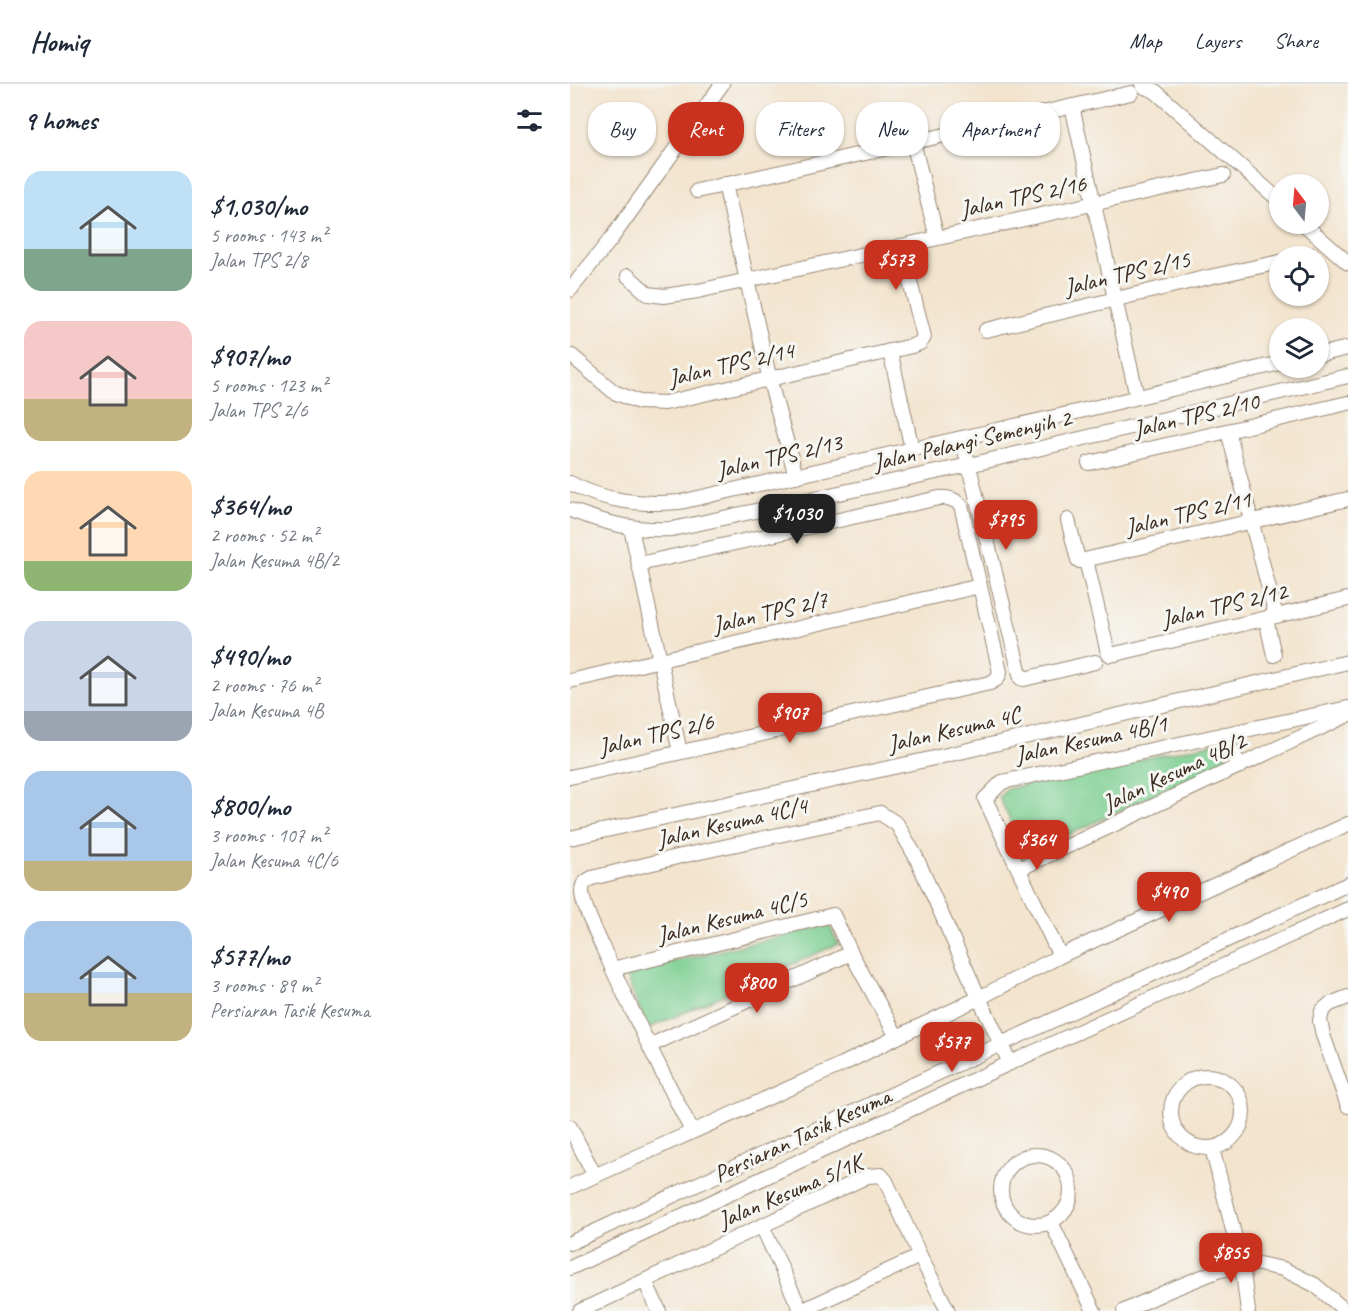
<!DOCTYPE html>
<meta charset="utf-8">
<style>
:root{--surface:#fff;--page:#f6f6f7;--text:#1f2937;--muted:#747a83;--line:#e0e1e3;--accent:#c8321e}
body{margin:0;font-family:Caveat,sans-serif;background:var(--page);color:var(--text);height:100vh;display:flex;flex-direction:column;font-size:22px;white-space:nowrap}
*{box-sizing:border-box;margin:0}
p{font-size:20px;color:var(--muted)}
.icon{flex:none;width:33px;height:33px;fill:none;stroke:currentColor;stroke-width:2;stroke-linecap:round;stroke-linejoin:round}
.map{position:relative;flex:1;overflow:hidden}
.details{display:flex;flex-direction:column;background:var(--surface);width:570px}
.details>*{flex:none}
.banner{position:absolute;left:18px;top:18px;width:570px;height:54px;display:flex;gap:12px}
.needle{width:39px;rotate:344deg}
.tools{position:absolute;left:699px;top:90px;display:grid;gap:12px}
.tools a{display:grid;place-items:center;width:60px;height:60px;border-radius:50%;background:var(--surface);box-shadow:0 2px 4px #0004;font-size:30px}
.price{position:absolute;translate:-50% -51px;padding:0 14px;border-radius:12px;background:var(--accent);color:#fff;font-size:20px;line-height:39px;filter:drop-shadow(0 2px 3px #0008)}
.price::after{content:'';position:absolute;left:50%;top:36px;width:18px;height:14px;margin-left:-9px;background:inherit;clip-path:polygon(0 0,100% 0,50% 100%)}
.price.current{background:#222;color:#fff}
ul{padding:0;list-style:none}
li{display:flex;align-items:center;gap:18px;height:150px;padding:0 24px}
li span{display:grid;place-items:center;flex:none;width:168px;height:120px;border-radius:18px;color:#555}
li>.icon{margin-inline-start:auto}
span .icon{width:72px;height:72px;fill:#fffc;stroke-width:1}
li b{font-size:26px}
h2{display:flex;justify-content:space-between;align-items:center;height:72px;padding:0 24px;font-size:26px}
.chip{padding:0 21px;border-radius:24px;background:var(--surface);box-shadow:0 2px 4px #0004;font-size:21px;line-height:54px}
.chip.current{background:var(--accent);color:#fff}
header{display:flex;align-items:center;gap:36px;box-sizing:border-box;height:84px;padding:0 30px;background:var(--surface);border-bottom:2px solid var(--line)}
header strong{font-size:28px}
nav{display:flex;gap:33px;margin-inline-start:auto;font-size:21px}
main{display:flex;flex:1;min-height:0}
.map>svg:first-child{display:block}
</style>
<header>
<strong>Homiq</strong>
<nav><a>Map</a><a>Layers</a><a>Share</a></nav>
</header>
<main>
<section class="details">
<h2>9 homes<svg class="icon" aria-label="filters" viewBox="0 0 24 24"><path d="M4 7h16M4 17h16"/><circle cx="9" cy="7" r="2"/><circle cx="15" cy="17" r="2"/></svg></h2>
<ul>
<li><span style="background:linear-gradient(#bfe0f5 65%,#7fa58c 0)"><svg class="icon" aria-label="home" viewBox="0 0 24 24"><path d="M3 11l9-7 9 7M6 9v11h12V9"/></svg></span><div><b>$1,030/mo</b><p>5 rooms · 143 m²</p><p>Jalan TPS 2/8</p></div></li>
<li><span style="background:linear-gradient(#f6c9c9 65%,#c2b280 0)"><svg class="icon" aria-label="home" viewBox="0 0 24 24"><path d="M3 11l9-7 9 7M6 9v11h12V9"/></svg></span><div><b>$907/mo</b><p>5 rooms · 123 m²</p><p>Jalan TPS 2/6</p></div></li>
<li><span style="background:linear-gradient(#ffd9b3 75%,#8fb573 0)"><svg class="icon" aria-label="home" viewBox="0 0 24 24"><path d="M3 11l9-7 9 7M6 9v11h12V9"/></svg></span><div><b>$364/mo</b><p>2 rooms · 52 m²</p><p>Jalan Kesuma 4B/2</p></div></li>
<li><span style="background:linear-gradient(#c9d6e8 75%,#9aa5b1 0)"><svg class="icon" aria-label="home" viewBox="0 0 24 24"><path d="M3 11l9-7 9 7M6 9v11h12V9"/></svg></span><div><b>$490/mo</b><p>2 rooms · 76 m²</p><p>Jalan Kesuma 4B</p></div></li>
<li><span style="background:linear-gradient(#a9c7e8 75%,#c2b280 0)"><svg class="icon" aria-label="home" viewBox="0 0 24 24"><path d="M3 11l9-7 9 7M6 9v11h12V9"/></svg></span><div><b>$800/mo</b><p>3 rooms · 107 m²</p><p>Jalan Kesuma 4C/6</p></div></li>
<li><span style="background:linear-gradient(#a9c7e8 60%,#c2b280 0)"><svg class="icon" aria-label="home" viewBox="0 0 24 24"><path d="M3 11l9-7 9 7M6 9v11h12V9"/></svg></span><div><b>$577/mo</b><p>3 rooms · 89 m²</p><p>Persiaran Tasik Kesuma</p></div></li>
</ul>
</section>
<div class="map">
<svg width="778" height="1227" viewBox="0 0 778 1227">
<rect width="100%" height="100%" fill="#f6f6f2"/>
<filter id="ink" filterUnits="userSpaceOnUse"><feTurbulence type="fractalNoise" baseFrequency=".0167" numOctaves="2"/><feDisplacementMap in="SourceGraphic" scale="12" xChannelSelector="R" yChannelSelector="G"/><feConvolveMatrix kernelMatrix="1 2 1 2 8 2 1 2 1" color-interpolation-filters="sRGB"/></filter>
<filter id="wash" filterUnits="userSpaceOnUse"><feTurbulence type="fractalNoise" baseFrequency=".008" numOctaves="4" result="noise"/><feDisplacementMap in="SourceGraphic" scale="24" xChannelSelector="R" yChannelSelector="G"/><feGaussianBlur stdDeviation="1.35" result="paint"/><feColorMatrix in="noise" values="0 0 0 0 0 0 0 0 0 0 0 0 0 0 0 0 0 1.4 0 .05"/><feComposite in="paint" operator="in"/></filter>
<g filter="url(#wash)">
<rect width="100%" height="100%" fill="#f3e4ce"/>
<!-- green -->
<g fill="#7ccf91" stroke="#5c7c58" stroke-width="1.5">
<polygon points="648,658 658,677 457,770 429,713 437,705"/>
<polygon points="259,841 268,860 77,945 55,889"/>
</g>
</g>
<g filter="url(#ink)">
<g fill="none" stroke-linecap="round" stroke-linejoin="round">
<defs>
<g id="minor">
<polyline points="572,0 575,3 585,7 710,117"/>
<polyline points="502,22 567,313"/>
<polyline points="343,58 367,154"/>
<polyline points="155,100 202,305 226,392"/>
<polyline points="127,107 561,9"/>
<polyline points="734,140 778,179"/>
<polyline points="737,172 742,171"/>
<polyline points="58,192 78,210 94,212 128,207 653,91"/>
<polyline points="0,206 41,155 152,0"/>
<polyline points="416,246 639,193 710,178"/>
<polyline points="320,267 342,365"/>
<polyline points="748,271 778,264"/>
<polyline points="2,272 44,308 69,318 95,319 342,262 350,259 354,253 331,162"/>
<polyline points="658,347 706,532"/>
<polyline points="392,354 451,594 454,595 525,578"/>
<polyline points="519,379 778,319"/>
<path d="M 0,399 C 35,418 71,421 110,418 L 502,329 L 710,279"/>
<path d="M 0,426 C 35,439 64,447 102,445 L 399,381 L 778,292"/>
<polyline points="498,436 508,476 510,477 778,415"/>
<polyline points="61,444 110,668"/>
<polyline points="516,476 538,569 541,571 778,515"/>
<polyline points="696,535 704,571"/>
<polyline points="0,597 410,502"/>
<polyline points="653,650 670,682"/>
<path d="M 0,693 L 420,599 L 427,595 L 430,588 L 391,421 C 384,415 378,413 369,414 L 69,480"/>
<polyline points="0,754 351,677 778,578"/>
<polyline points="449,785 778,631"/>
<polyline points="490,872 415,715 432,698 778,624"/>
<polyline points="42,885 263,831 281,869 327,953"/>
<polyline points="778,913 760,920 752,927 750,937 753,951 778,1022"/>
<polyline points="79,962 281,869"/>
<circle cx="637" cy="1028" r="36"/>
<polyline points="0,1043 25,1092"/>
<path d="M 122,1047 C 91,987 61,926 33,864 C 27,849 12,822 12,807 C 12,800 16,797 22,794 L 107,773 L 310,729 L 327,740 L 346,773 L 409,914 L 440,979"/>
<polyline points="642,1064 672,1181 678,1227"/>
<circle cx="466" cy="1106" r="35"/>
<polyline points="0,1103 273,980 327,953 409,914 490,872 778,740"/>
<polyline points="481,1138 524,1227"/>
<polyline points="192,1142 231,1227"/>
<polyline points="0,1159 778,800"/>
<polyline points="0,1184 440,979 778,825"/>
<polyline points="75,1197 89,1227"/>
<polyline points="10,1227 298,1092 311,1091 316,1097 350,1172 378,1227"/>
<polyline points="231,1227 350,1172"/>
<polyline points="554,1227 600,1206 647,1187 684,1179 713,1185 745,1201 771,1223 773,1227"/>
</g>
</defs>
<!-- minor casing -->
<use href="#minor" stroke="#978776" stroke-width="16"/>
<!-- minor -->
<use href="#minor" stroke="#fff" stroke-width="14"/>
</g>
</g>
<g text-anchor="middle" stroke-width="6" stroke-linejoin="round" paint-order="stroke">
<!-- street labels -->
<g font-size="24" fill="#3b2a1e" stroke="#f6f6f2">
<text transform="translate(453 112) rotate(-12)" y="8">Jalan TPS 2/16</text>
<text transform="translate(557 189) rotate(-13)" y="8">Jalan TPS 2/15</text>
<text transform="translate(161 280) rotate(-13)" y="8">Jalan TPS 2/14</text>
<text transform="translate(626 331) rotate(-13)" y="8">Jalan TPS 2/10</text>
<text transform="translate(402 356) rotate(-13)" y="8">Jalan Pelangi Semenyih 2</text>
<text transform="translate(209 372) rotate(-13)" y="8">Jalan TPS 2/13</text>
<text transform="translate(618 429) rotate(-13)" y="8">Jalan TPS 2/11</text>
<text transform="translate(654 521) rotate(-13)" y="8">Jalan TPS 2/12</text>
<text transform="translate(200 528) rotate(-13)" y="8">Jalan TPS 2/7</text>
<text transform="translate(384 645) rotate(-13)" y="8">Jalan Kesuma 4C</text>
<text transform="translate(86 650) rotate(-13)" y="8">Jalan TPS 2/6</text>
<text transform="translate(521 655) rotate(-12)" y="8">Jalan Kesuma 4B/1</text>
<text transform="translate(604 688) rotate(-25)" y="8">Jalan Kesuma 4B/2</text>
<text transform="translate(162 738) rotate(-13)" y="8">Jalan Kesuma 4C/4</text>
<text transform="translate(162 833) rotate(-14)" y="8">Jalan Kesuma 4C/5</text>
<text transform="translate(232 1051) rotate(-25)" y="8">Persiaran Tasik Kesuma</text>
<text transform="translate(220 1107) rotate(-23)" y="8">Jalan Kesuma 5/1K</text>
</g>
</g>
</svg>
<div class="tools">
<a><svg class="needle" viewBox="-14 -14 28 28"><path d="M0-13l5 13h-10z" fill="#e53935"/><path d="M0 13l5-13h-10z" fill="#747a83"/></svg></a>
<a><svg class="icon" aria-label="locate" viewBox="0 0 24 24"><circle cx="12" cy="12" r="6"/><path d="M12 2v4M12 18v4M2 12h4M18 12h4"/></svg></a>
<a><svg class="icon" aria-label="layers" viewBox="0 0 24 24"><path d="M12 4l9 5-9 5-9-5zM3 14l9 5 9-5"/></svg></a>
</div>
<b class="price" style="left:326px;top:207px">$573</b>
<b class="price current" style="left:227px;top:461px">$1,030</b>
<b class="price" style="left:436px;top:467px">$795</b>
<b class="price" style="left:220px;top:660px">$907</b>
<b class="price" style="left:467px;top:787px">$364</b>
<b class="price" style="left:599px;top:839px">$490</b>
<b class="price" style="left:187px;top:930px">$800</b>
<b class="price" style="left:382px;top:989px">$577</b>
<b class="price" style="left:661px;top:1200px">$855</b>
<div class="banner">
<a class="chip">Buy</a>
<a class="chip current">Rent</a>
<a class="chip">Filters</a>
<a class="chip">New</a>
<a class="chip">Apartment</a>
</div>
</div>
</main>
